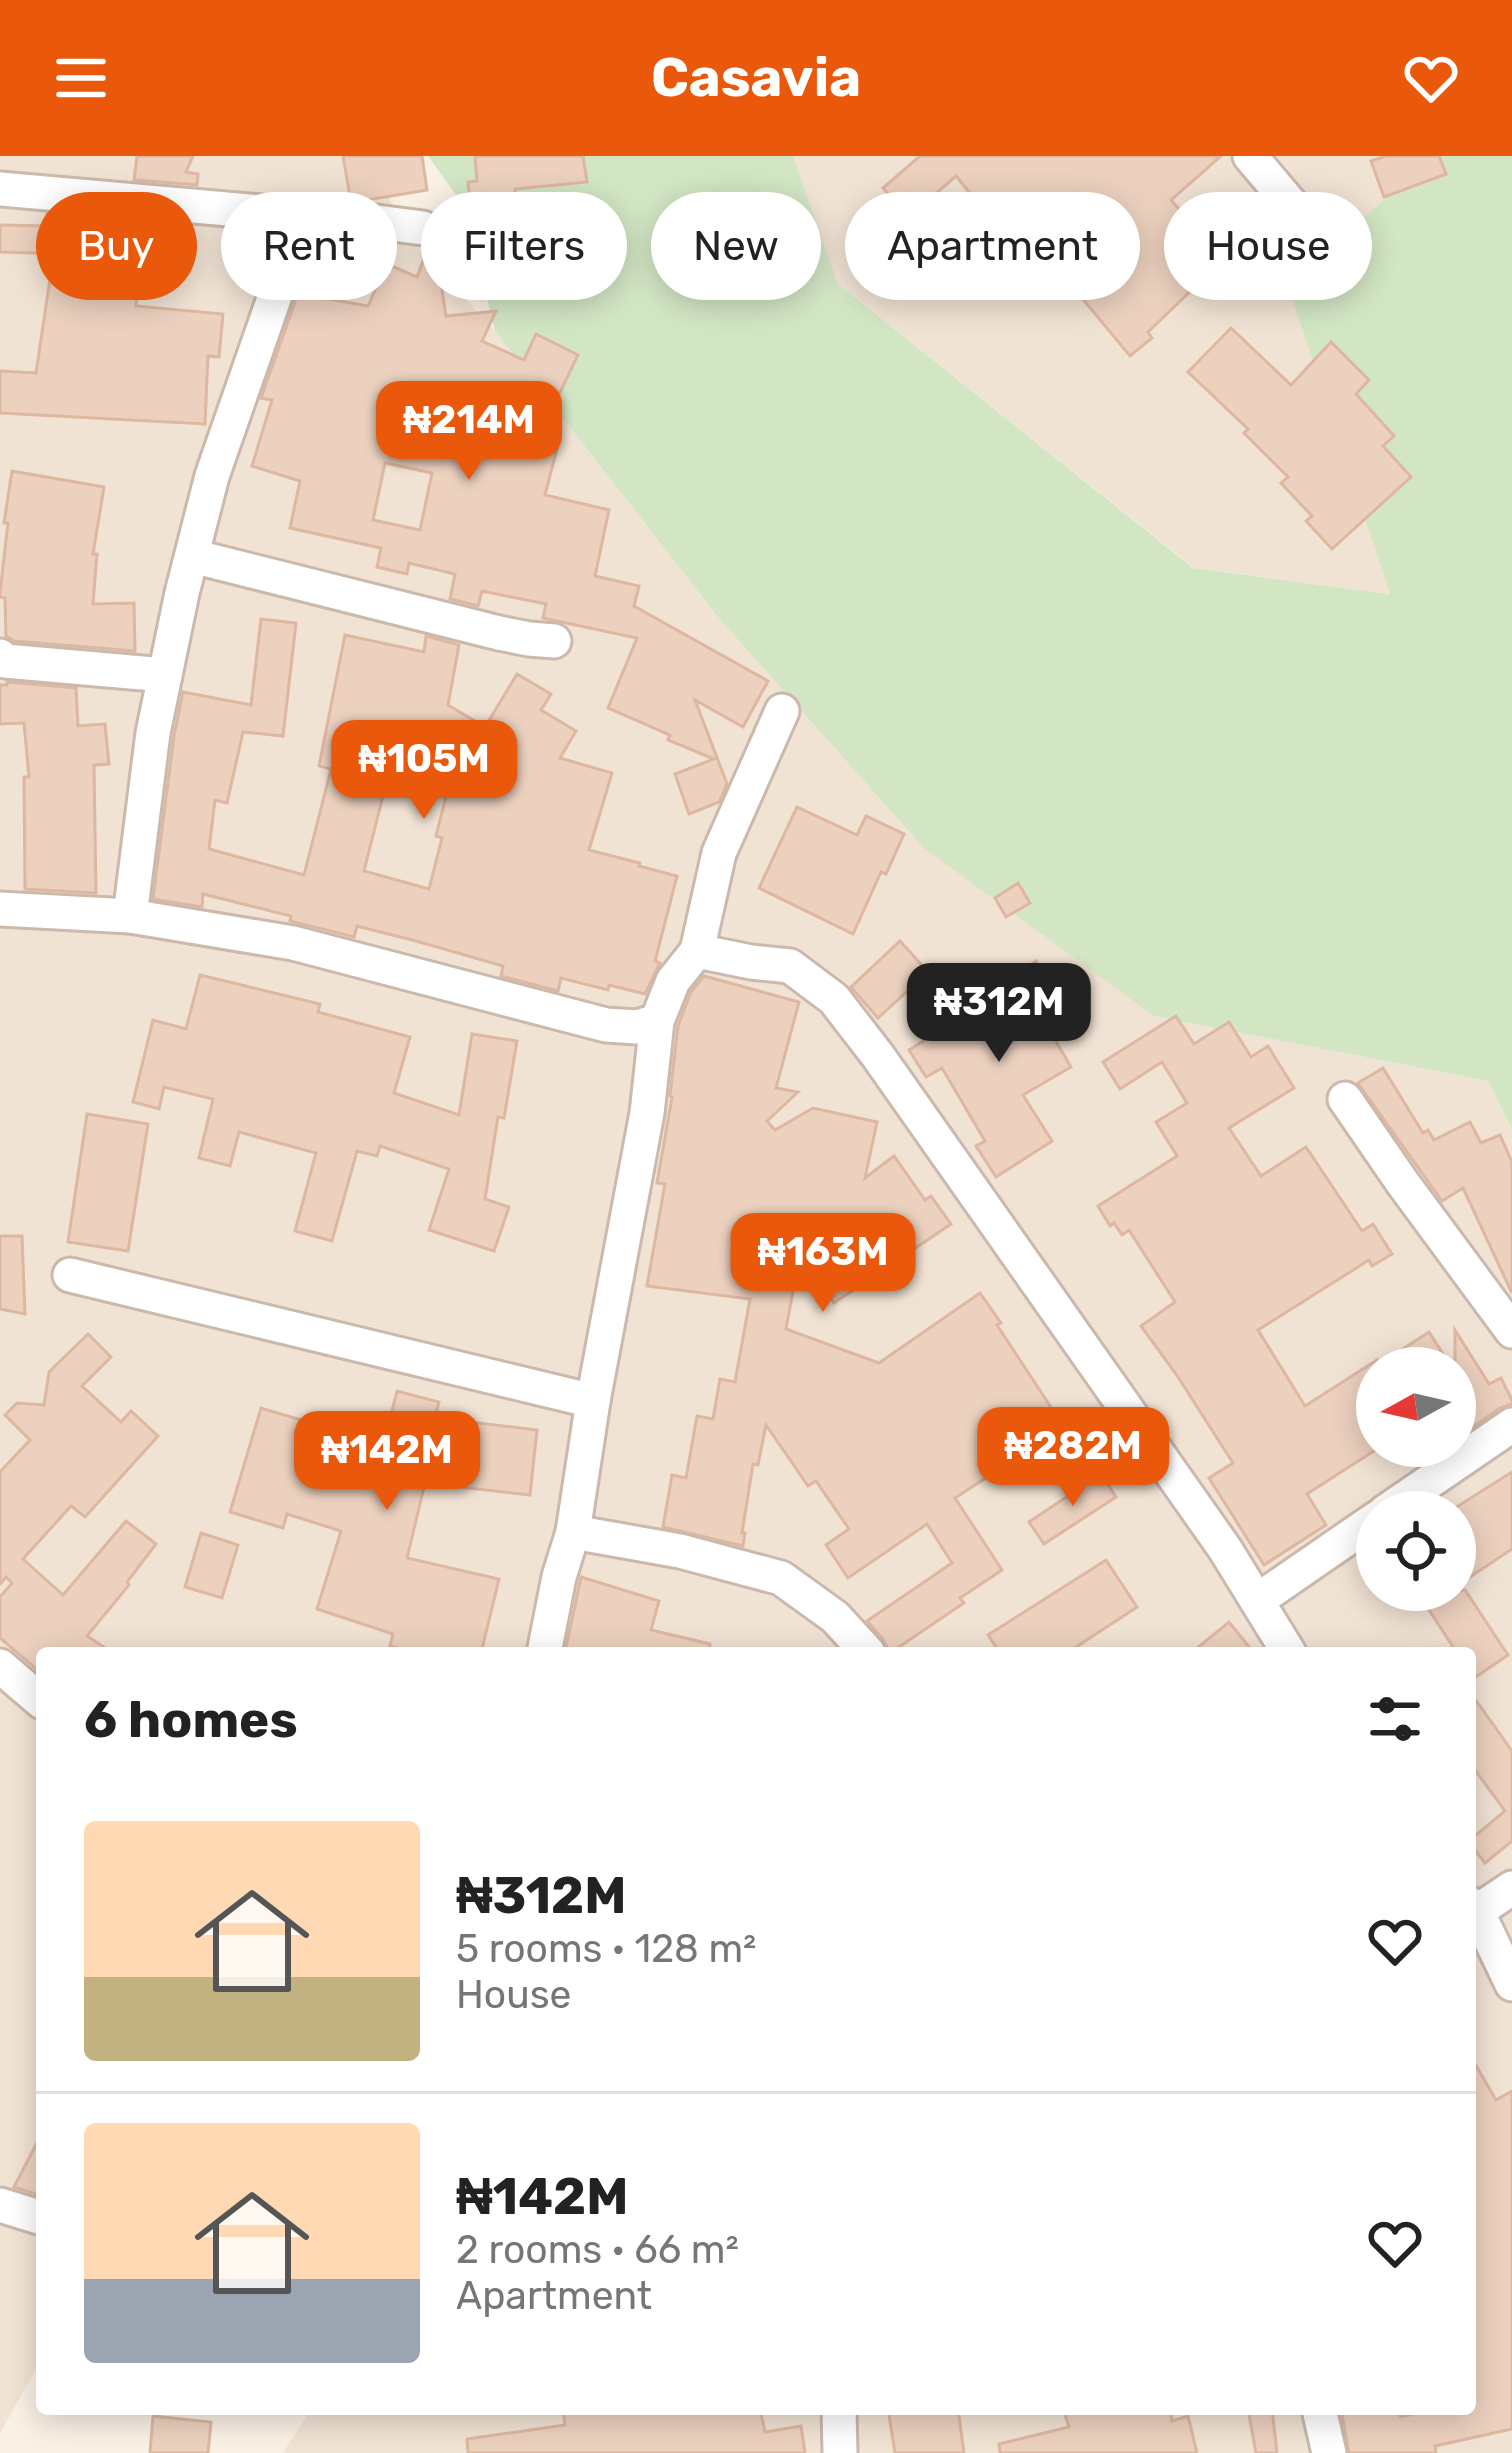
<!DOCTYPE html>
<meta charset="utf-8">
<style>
:root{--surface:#fff;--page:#f6f6f6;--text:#222;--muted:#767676;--line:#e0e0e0;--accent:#ea580c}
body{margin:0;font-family:Rubik,sans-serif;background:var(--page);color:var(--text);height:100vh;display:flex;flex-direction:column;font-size:45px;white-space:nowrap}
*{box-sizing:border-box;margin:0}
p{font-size:39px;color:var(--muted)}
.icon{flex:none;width:66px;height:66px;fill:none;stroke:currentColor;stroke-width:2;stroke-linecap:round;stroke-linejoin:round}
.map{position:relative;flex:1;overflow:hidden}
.sheet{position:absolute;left:36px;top:1491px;width:1440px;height:768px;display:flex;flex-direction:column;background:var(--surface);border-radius:12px;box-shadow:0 6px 30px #0003}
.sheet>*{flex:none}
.hud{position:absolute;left:36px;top:36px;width:1440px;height:108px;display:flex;gap:24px}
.needle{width:78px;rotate:262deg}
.tools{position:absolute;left:1356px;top:1191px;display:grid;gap:24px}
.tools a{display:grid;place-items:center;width:120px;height:120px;border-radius:50%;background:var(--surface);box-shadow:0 6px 30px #0003;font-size:60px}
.price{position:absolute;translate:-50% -102px;padding:0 27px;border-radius:24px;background:var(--accent);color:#fff;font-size:39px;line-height:78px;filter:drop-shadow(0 3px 6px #0008)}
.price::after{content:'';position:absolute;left:50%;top:72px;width:36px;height:27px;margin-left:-18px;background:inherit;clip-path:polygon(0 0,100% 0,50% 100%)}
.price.active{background:#222;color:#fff}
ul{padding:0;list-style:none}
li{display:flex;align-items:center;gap:36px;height:300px;padding:0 48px}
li+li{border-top:3px solid var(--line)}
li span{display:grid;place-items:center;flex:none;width:336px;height:240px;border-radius:12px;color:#555}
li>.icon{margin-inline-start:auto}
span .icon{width:144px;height:144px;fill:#fffc;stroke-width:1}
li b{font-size:51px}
h2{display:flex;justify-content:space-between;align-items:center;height:144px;padding:0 48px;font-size:51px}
.tag{padding:0 42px;border-radius:54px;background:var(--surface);box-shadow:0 6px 30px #0003;font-size:42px;line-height:108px}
.tag.active{background:var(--accent);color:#fff}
header{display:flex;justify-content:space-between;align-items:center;height:156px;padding:0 48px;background:var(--accent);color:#fff;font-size:54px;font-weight:700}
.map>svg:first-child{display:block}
</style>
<header><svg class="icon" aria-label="menu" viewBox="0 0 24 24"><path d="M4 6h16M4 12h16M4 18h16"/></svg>Casavia<svg class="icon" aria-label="heart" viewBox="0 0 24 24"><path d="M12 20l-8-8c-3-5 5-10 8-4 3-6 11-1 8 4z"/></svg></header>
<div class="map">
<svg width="1512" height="2297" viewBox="0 0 1512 2297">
<rect width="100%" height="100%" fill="#faf1e5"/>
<!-- residential -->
<g fill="#f1e3d4" fill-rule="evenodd">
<path d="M 0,0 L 378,0 L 397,69 L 495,175 L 718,461 L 1154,860 L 1488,925 L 1512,975 L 1512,2297 L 283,2297 L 311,2253 L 1470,2253 L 1470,1497 L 42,1497 L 42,2203 L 0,2277 ZM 1377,1212 L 1455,1212 L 1455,1290 L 1377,1290 ZM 1377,1356 L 1455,1356 L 1455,1434 L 1377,1434 Z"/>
<polygon points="793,0 1435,0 1287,127 1391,438 1194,412 838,128"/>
</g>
<!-- green -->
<polygon fill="#d2e6c4" points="428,0 793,0 838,128 1193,412 1390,438 1287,127 1435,0 1512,0 1512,974 1488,925 1154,860 925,693 718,461 495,175 466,53"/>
<!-- building -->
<g fill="#edd1bf" stroke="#deb7a1" stroke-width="3" fill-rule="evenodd">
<polygon points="137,0 193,0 186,16 198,18 197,29 134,24"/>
<polygon points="343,0 422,0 427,34 367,44 350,41"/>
<polygon points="475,0 583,0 587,26 515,33 516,45 470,48 468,26 477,25"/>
<polygon points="920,0 1221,0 1171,44 1224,103 1148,176 1152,182 1130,200 1076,135 1106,109 1060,55 1015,93 956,20 908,62 883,32"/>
<polygon points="1386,0 1439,0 1446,18 1384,41 1371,5"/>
<polygon points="47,58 70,60 68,98 0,96 0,69 46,70"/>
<polygon points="128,65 191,71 189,93 142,90 136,150 223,158 219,201 208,200 205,268 0,257 0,215 36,217 53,103 111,112 115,70 128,71"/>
<path d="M 317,80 L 332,82 L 323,142 L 368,150 L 387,108 L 417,121 L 428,92 L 435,89 L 446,160 L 496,155 L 482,185 L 524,204 L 536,178 L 578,199 L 536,286 L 557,293 L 545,339 L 609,354 L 595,420 L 639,430 L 634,450 L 768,525 L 743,571 L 695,544 L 727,628 L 719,646 L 689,658 L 675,618 L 714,603 L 668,584 L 670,579 L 608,552 L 637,482 L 543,462 L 546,448 L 482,435 L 478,450 L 450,443 L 455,418 L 409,407 L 407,418 L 377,411 L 381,392 L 290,372 L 300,325 L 252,310 L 272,244 L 261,242 L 313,95 L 313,81 ZM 385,307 L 432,317 L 420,374 L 373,364 Z"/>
<polygon points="1231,172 1291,229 1331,186 1369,224 1356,238 1394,280 1383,290 1411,321 1332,393 1306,365 1312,360 1281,327 1288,321 1244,277 1248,273 1188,216"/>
<polygon points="12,315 104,331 93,398 97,398 93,448 134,447 135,495 14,485 6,480 5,442 0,441 0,436 8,367 4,367"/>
<path d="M 261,463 L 296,467 L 283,580 L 243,576 L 227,647 L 215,644 L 209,693 L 304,719 L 331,613 L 319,610 L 345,479 L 424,496 L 426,480 L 459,489 L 448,549 L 485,571 L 517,518 L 551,538 L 541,554 L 576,575 L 560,602 L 612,617 L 589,694 L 640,707 L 639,710 L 677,720 L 655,805 L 660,807 L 645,838 L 609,829 L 608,834 L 561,822 L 558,835 L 501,820 L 503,810 L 416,785 L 357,770 L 354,781 L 290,765 L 291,760 L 203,738 L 202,751 L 153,743 L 174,580 L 183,536 L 251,549 ZM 400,604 L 448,632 L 436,680 L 442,682 L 429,733 L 364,715 L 386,628 L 394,630 Z"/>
<polygon points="7,526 76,532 78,570 105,568 109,608 94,609 96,737 25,733 24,621 29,621 24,567 0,568 0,529 7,529"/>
<polygon points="797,651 857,679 866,660 904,678 886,718 881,716 853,778 759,732"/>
<polygon points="1018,727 1030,747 1006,761 995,742"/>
<polygon points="900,785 928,816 878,862 851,831"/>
<polygon points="1036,805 1054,835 1034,848 1071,911 1023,939 1052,985 996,1021 976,990 985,985 942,912 926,921 909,894 933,879 930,874"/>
<polygon points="200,819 320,848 318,856 410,881 394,937 459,959 472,878 517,885 504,962 498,961 485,1043 509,1051 494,1095 429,1074 449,1013 380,990 377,1000 357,995 332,1085 295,1075 316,997 239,976 230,1010 199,1002 213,943 164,931 159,953 133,946 153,864 186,873"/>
<polygon points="704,820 799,846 776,932 798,936 767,965 775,974 813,952 877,966 865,1022 894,1000 925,1044 931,1040 951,1068 834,1147 800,1098 786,1173 879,1207 980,1137 1001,1167 997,1169 1060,1265 988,1312 992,1318 955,1342 1002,1414 960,1442 964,1447 890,1497 883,1483 867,1465 952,1407 927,1368 848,1422 826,1389 849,1373 816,1325 808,1330 766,1269 758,1309 753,1308 742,1377 745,1377 743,1390 663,1371 672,1319 686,1322 697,1260 713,1263 720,1223 735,1226 750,1143 647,1130 665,1028 657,1027 672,941 670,940 678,870 691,836"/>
<polygon points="1176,860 1194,888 1229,866 1251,901 1268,890 1294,932 1229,972 1261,1020 1306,991 1362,1075 1373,1068 1392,1098 1372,1110 1369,1104 1258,1174 1305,1250 1377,1204 1377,1210 1429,1176 1452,1212 1377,1212 1377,1293 1307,1338 1326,1369 1264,1409 1209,1322 1233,1307 1176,1218 1141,1170 1175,1146 1129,1074 1122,1079 1114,1067 1110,1070 1098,1050 1177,1000 1156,966 1187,947 1162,906 1120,933 1103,906"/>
<polygon points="1383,912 1423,977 1428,974 1434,984 1470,966 1481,987 1500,979 1512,1006 1512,1137 1463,1032 1442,1045 1358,927"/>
<polygon points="87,958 148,968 128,1095 68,1086"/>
<polygon points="0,1080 22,1080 25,1158 0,1153"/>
<polygon points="1455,1174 1489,1228 1501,1222 1512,1244 1512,1248 1500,1252 1455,1283"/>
<polygon points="88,1178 111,1201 82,1230 121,1266 131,1255 158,1280 85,1361 71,1350 23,1403 63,1439 126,1365 156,1388 127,1426 129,1429 87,1480 113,1497 42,1497 42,1518 0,1482 0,1441 12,1427 6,1421 0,1428 0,1316 30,1284 5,1259 17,1247 44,1249 49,1216"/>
<polygon points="397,1235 439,1246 435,1262 537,1274 530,1339 425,1327 407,1402 499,1423 481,1497 416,1497 390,1490 393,1478 317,1453 341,1375 287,1358 283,1372 230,1356 261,1252 318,1269 319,1265 384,1286"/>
<polygon points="1512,1316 1512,1393 1455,1431 1455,1352"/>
<polygon points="1101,1318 1116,1341 1044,1388 1029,1366"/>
<polygon points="201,1377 238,1389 222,1442 185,1431"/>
<polygon points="1106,1404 1137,1451 1067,1497 1000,1497 988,1479"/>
<polygon points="581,1421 659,1445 651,1474 710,1488 709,1497 565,1497"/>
<polygon points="1416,1434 1465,1434 1508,1499 1470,1525 1470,1497 1457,1497"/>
<polygon points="1229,1466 1254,1497 1191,1497"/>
<polygon points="1470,1536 1512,1595 1512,1685 1485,1707 1470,1688 1470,1684 1505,1655 1470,1607"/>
<polygon points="1470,1899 1496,1944 1512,1935 1512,2273 1435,2290 1436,2297 1349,2297 1341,2253 1398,2253 1400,2261 1436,2253 1470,2253"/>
<polygon points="42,1977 42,2040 14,2031"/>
<polygon points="563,2253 760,2253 765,2276 801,2270 805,2297 468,2297 467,2283 565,2269"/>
<polygon points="888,2253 958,2253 964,2297 895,2297"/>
<polygon points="1063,2253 1170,2253 1172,2265 1188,2260 1197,2297 1000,2297 999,2288 1069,2271"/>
<polygon points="1248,2253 1272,2253 1277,2297 1256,2297"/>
<polygon points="153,2260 211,2266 208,2297 150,2297"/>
</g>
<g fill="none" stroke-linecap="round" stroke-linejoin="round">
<defs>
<g id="street">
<polyline points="1250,0 1294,52"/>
<polyline points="0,33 261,56 291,67 293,88 212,320 182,437 153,577 130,760"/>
<polyline points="291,67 315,58 423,72"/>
<polyline points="192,400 499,477 529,483 554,485"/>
<polyline points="0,500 5,505 165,519"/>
<polyline points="0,753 130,760 293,787 606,869 637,871 657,865 673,825 697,795 751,806 790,810 834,843 878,900 1225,1393 1289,1497"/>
<polyline points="697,795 719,697 782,555"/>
<polyline points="1345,943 1402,1026 1512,1175"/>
<polyline points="70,1119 593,1245"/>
<polyline points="1385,1356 1512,1269"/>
<polyline points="573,1376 680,1395 781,1422 835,1461 868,1497"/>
<polyline points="1258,1444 1377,1362"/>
<polyline points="544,1497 559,1421 573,1376 593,1245 647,957 657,865"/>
<polyline points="0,1510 42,1546"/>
<polyline points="1470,1748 1477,1755 1512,1828"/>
<polyline points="1470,1760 1512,1732"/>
<polyline points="0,2049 42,2062"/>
<polyline points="839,2253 840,2297"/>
<polyline points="1319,2253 1329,2297"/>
</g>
</defs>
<!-- street casing -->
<use href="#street" stroke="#cab9ac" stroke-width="39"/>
<!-- street -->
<use href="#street" stroke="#fff" stroke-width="33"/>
</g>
</svg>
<div class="tools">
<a><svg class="needle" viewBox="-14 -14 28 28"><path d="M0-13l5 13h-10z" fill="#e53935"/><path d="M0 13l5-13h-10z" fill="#767676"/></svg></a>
<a><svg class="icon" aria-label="locate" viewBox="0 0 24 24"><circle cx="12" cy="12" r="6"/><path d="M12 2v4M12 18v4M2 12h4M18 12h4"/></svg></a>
</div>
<b class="price" style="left:469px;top:327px">₦214M</b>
<b class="price" style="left:424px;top:666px">₦105M</b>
<b class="price active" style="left:999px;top:909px">₦312M</b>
<b class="price" style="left:823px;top:1159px">₦163M</b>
<b class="price" style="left:1073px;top:1353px">₦282M</b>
<b class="price" style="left:387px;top:1357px">₦142M</b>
<div class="hud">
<a class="tag active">Buy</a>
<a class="tag">Rent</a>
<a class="tag">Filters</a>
<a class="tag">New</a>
<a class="tag">Apartment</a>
<a class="tag">House</a>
</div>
<section class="sheet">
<h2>6 homes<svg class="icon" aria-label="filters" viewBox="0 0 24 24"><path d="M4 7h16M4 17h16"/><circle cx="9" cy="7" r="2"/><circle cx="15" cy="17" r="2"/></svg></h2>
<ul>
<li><span style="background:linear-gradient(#ffd9b3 65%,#c2b280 0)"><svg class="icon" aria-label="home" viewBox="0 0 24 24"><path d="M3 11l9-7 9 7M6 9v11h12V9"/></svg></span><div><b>₦312M</b><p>5 rooms · 128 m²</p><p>House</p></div><svg class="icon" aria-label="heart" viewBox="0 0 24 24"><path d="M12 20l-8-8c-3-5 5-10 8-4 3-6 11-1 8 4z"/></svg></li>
<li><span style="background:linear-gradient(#ffd9b3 65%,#9aa5b1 0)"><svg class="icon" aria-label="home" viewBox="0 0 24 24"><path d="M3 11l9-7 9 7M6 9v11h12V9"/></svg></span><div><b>₦142M</b><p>2 rooms · 66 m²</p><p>Apartment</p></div><svg class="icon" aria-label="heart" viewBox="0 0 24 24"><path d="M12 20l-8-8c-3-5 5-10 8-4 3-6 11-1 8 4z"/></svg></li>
</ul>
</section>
</div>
